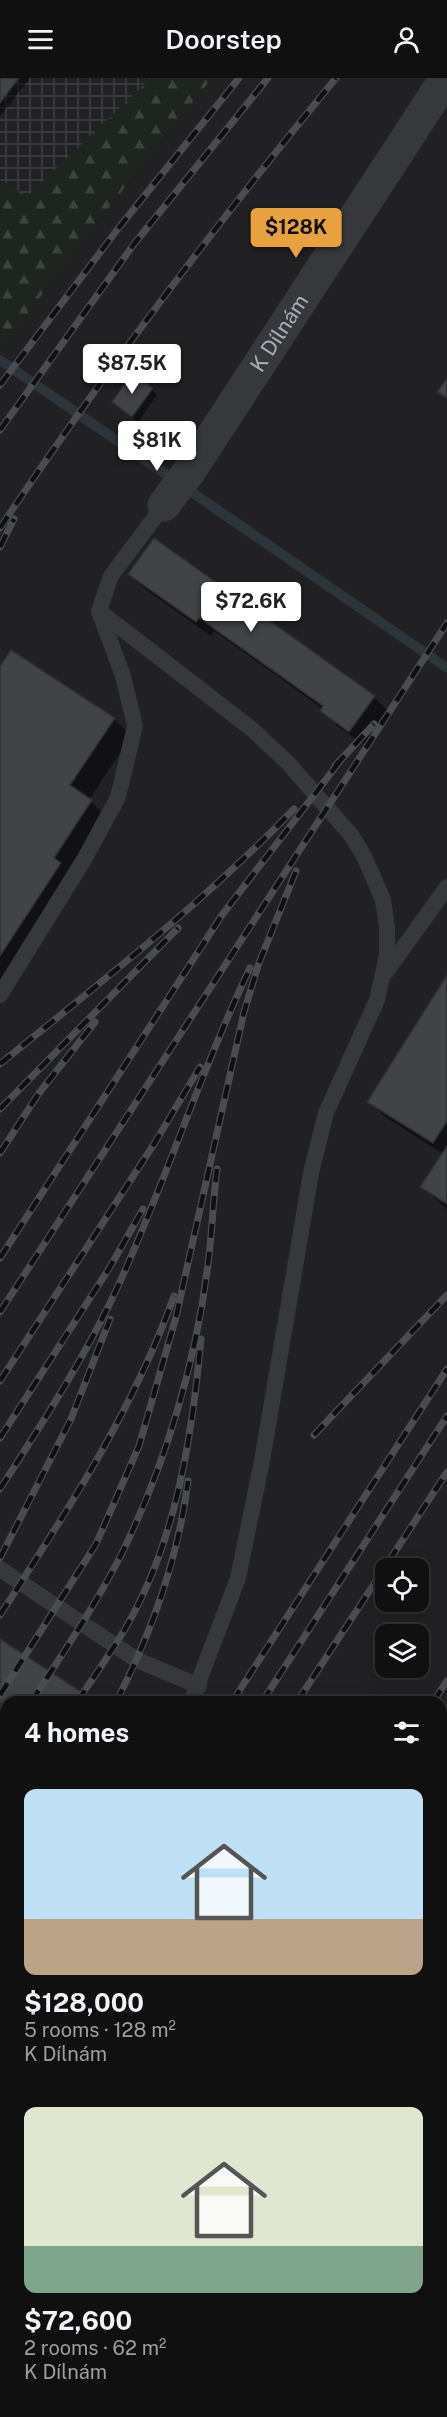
<!DOCTYPE html>
<meta charset="utf-8">
<style>
:root{--surface:#101011;--page:#1e1e1f;--text:#f1f3f6;--muted:#9c9d9f;--line:#303031;--accent:#e8a23d}
body{margin:0;font-family:"Public Sans",sans-serif;background:var(--page);color:var(--text);height:100vh;display:flex;flex-direction:column;font-size:22px;white-space:nowrap}
*{box-sizing:border-box;margin:0}
p{font-size:20px;color:var(--muted)}
.icon{flex:none;width:33px;height:33px;fill:none;stroke:currentColor;stroke-width:2;stroke-linecap:round;stroke-linejoin:round}
.map{position:relative;flex:1;overflow:hidden}
.details{position:absolute;left:0px;top:1618px;width:447px;height:722px;display:flex;flex-direction:column;background:var(--surface);border-radius:18px 18px 0 0;box-shadow:0 3px 15px #0003,0 0 0 2px var(--line)}
.details>*{flex:none}
.tools{position:absolute;left:375px;top:1480px;display:grid;gap:12px}
.tools a{display:grid;place-items:center;width:54px;height:54px;border-radius:12px;background:var(--surface);box-shadow:0 3px 15px #0003,0 0 0 2px var(--line);font-size:30px}
.price{position:absolute;translate:-50% -51px;padding:0 14px;border-radius:6px;background:#fff;color:#222;font-size:20px;line-height:39px;filter:drop-shadow(0 2px 3px #0008)}
.price::after{content:'';position:absolute;left:50%;top:36px;width:18px;height:14px;margin-left:-9px;background:inherit;clip-path:polygon(0 0,100% 0,50% 100%)}
.price.active{background:var(--accent);color:#111}
ul{padding:0;list-style:none}
li{display:grid;align-content:center;gap:12px;height:318px;padding:0 24px}
li span{display:grid;place-items:center;height:186px;border-radius:12px;color:#555}
li>.icon{margin-inline-start:auto}
span .icon{width:108px;height:108px;fill:#fffc;stroke-width:1}
li b{font-size:26px}
h2{display:flex;justify-content:space-between;align-items:center;height:72px;padding:0 24px;font-size:26px}
header{display:flex;justify-content:space-between;align-items:center;height:78px;padding:0 24px;background:var(--surface);font-size:27px;font-weight:600}
.map>svg:first-child{display:block}
</style>
<header><svg class="icon" aria-label="menu" viewBox="0 0 24 24"><path d="M4 6h16M4 12h16M4 18h16"/></svg>Doorstep<svg class="icon" aria-label="person" viewBox="0 0 24 24"><circle cx="12" cy="8" r="4"/><path d="M4 21q1-7 8-7t8 7"/></svg></header>
<div class="map">
<svg width="447" height="2339" viewBox="0 0 447 2339">
<defs>
<pattern id="industrial-grid" width="8" height="8" patternUnits="userSpaceOnUse" patternTransform="scale(1.5)"><rect width="8" height="8" fill="#212124"/><path d="M0 4h8M4 0v8" fill="none" stroke="#3e3f42"/></pattern>
<pattern id="forest-firs" width="22" height="20" patternUnits="userSpaceOnUse" patternTransform="scale(1.5)"><rect width="22" height="20" fill="#1e251e"/><path d="M5 1l3.5 6h-7zM16 11l3.5 6h-7z" fill="#3c423c"/></pattern>
</defs>
<rect width="100%" height="100%" fill="#151517"/>
<!-- built -->
<path fill="#212124" fill-rule="evenodd" d="M 212,0 L 447,0 L 447,1694 L 441,1703 L 441,1624 L 6,1624 L 6,2311 L 0,2319 L 0,273 L 79,167 ZM 386,1491 L 418,1491 L 418,1524 L 386,1524 ZM 386,1557 L 418,1557 L 418,1590 L 386,1590 Z"/>
<!-- industrial -->
<polygon fill="url(#industrial-grid)" points="0,0 151,0 27,119 0,102"/>
<!-- forest -->
<polygon fill="url(#forest-firs)" points="151,0 212,0 79,167 0,273 0,102 27,118"/>
<!-- shadow -->
<g fill="#0007">
<polygon points="0,0 30,0 0,38"/>
<polygon points="152,311 157,317 138,344 114,324"/>
<polygon points="130,496 374,619 389,634 365,667 337,648 323,631 214,553 211,558 145,511"/>
<polygon points="0,591 114,641 131,658 89,722 108,740 0,921"/>
<polygon points="447,899 447,1131 422,1109 443,1076 384,1038 369,1023"/>
<polygon points="0,1563 95,1624 6,1624 6,1921 0,1931"/>
</g>
<g fill="none" stroke-linecap="round" stroke-linejoin="round">
<!-- stream -->
<g stroke="#2c353a" stroke-width="10">
<polyline points="0,282 447,590"/>
<polyline points="441,2110 447,2107"/>
</g>
</g>
<!-- building -->
<g fill="#424347" stroke="#2f3033" stroke-width="1.5">
<polygon points="0,0 19,0 0,25"/>
<polygon points="132,295 153,310 132,339 112,324"/>
<polygon points="447,300 447,320 437,314"/>
<polygon points="154,460 375,618 349,654 320,633 323,628 199,540 196,544 128,496"/>
<polygon points="11,572 115,640 70,707 92,722 54,780 61,785 0,878 0,588"/>
<polygon points="447,897 447,1043 433,1065 367,1024"/>
<polygon points="447,1068 447,1126 420,1109"/>
<polygon points="0,1561 97,1624 6,1624 6,1878 0,1888"/>
</g>
<g fill="none" stroke-linecap="round" stroke-linejoin="round">
<!-- service -->
<g stroke="#36383c" stroke-width="16">
<polyline points="99,533 253,652 288,685 351,757 364,778 383,822 387,849 387,878 377,922 326,1035 311,1095 262,1383 238,1500 191,1624"/>
<polyline points="386,894 447,809"/>
<polyline points="0,917 85,780 118,719 135,648 123,598 99,533 111,498 164,427"/>
<polyline points="0,1491 137,1582 199,1608"/>
<polyline points="0,1922 6,1913"/>
</g>
<!-- minor -->
<path stroke="#36383c" stroke-width="33" id="s1" d="M 164,427 L 191,391 L 446,0"/>
<!-- tertiary -->
<g stroke="#36383c" stroke-width="33">
<polyline points="441,1749 447,1739"/>
<polyline points="441,2137 447,2154"/>
<polyline points="441,2328 447,2313"/>
</g>
<defs>
<g id="rail">
<polyline points="0,307 117,152 239,0"/>
<polyline points="0,352 134,166 268,0"/>
<path d="M 0,450 C 104,294 217,145 336,0"/>
<polyline points="0,469 14,441"/>
<polyline points="335,688 374,646"/>
<path d="M 0,986 C 101,904 203,825 294,731"/>
<polyline points="0,1031 178,850"/>
<polyline points="0,1075 39,1015 95,944"/>
<polyline points="0,1180 222,837 340,683"/>
<polyline points="0,1234 447,545"/>
<polyline points="0,1303 154,1066 200,989"/>
<polyline points="314,1357 447,1217"/>
<polyline points="0,1360 110,1189 143,1131"/>
<path d="M 0,1411 C 43,1344 86,1278 119,1206 C 166,1102 201,993 250,890"/>
<polyline points="0,1480 71,1341 110,1241"/>
<path d="M 0,1537 C 66,1435 133,1333 174,1218"/>
<polyline points="0,1617 96,1466 139,1368 176,1239 244,934 259,885 296,793"/>
<path d="M 31,1624 C 62,1577 95,1528 121,1477 C 165,1388 196,1285 208,1186 C 212,1155 213,1123 217,1091"/>
<path d="M 77,1624 C 93,1600 110,1576 125,1551 C 176,1464 192,1360 201,1261"/>
<path d="M 116,1624 C 152,1554 178,1482 188,1403"/>
<polyline points="232,1624 447,1291"/>
<polyline points="262,1624 447,1338"/>
<polyline points="297,1624 447,1394"/>
<polyline points="433,1624 447,1603"/>
<polyline points="441,1651 447,1642"/>
<polyline points="0,1672 6,1662"/>
<polyline points="0,1745 6,1736"/>
<polyline points="0,1806 6,1797"/>
<polyline points="0,1984 6,1974"/>
<polyline points="0,2029 6,2019"/>
<polyline points="0,2081 6,2072"/>
<polyline points="0,2241 6,2234"/>
<polyline points="0,2275 6,2267"/>
</g>
</defs>
<!-- rail casing -->
<use href="#rail" stroke="#4a4c51" stroke-width="7"/>
<!-- rail -->
<use href="#rail" stroke="#101012" stroke-width="4.5" stroke-dasharray="14" stroke-linecap="butt"/>
</g>
<g text-anchor="middle" stroke-width="5" stroke-linejoin="round" paint-order="stroke">
<!-- street labels -->
<g font-size="21" fill="#a8adb6" stroke="#101012">
<text dy="7" stroke="none"><textPath href="#s1" startOffset="207">K Dílnám</textPath></text>
</g>
</g>
</svg>
<div class="tools">
<a><svg class="icon" aria-label="locate" viewBox="0 0 24 24"><circle cx="12" cy="12" r="6"/><path d="M12 2v4M12 18v4M2 12h4M18 12h4"/></svg></a>
<a><svg class="icon" aria-label="layers" viewBox="0 0 24 24"><path d="M12 4l9 5-9 5-9-5zM3 14l9 5 9-5"/></svg></a>
</div>
<b class="price active" style="left:296px;top:181px">$128K</b>
<b class="price" style="left:132px;top:317px">$87.5K</b>
<b class="price" style="left:157px;top:394px">$81K</b>
<b class="price" style="left:251px;top:555px">$72.6K</b>
<section class="details">
<h2>4 homes<svg class="icon" aria-label="filters" viewBox="0 0 24 24"><path d="M4 7h16M4 17h16"/><circle cx="9" cy="7" r="2"/><circle cx="15" cy="17" r="2"/></svg></h2>
<ul>
<li><span style="background:linear-gradient(#bfe0f5 70%,#b9a48a 0)"><svg class="icon" aria-label="home" viewBox="0 0 24 24"><path d="M3 11l9-7 9 7M6 9v11h12V9"/></svg></span><div><b>$128,000</b><p>5 rooms · 128 m²</p><p>K Dílnám</p></div></li>
<li><span style="background:linear-gradient(#dfe7d0 75%,#7fa58c 0)"><svg class="icon" aria-label="home" viewBox="0 0 24 24"><path d="M3 11l9-7 9 7M6 9v11h12V9"/></svg></span><div><b>$72,600</b><p>2 rooms · 62 m²</p><p>K Dílnám</p></div></li>
</ul>
</section>
</div>
